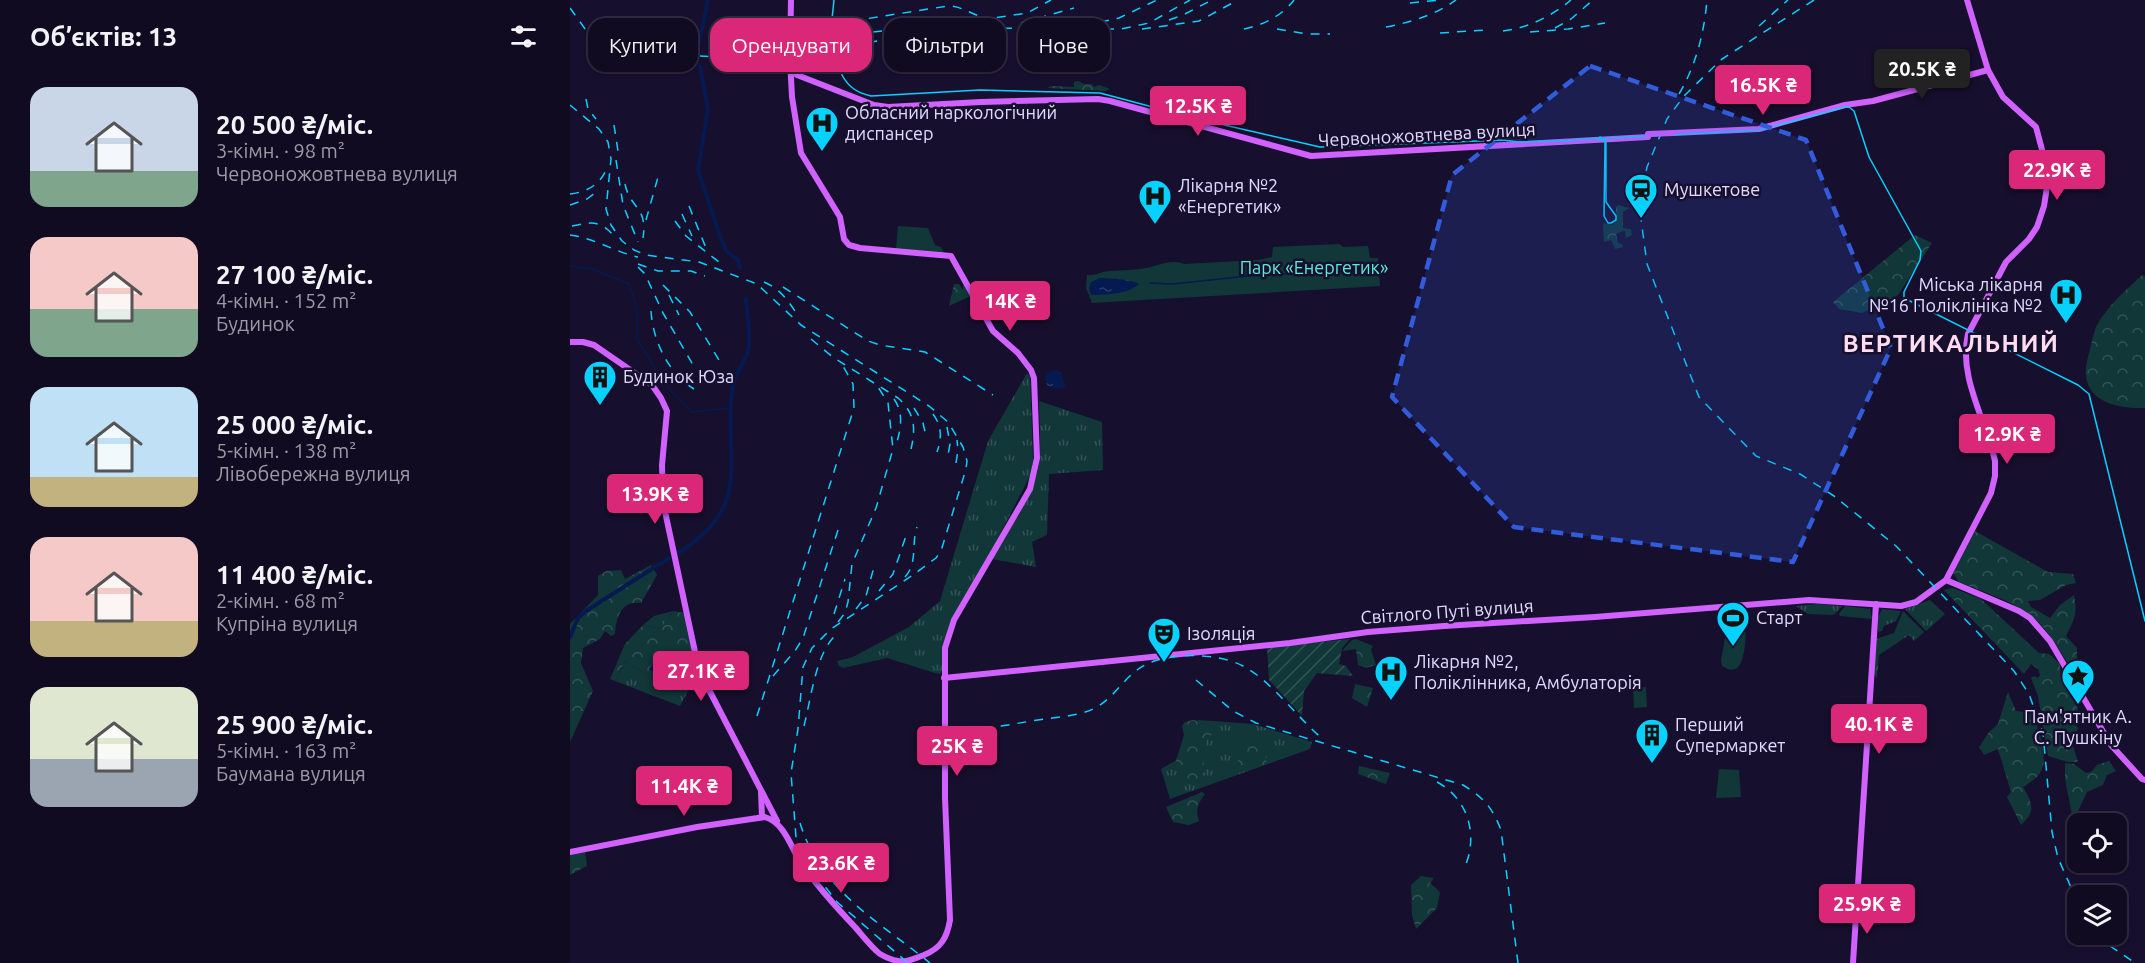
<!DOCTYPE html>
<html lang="uk">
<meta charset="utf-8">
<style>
:root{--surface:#110b22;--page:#1a142a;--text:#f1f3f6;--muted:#9c9ba5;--line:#302b40;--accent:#db2777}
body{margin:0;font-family:Ubuntu,sans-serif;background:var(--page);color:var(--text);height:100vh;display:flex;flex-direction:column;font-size:22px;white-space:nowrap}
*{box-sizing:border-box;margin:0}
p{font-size:20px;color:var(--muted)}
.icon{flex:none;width:33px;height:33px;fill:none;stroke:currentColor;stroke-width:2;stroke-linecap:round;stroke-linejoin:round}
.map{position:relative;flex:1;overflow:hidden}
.side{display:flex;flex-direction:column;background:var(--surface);width:570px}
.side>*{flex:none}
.top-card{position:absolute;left:18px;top:18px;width:570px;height:54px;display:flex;gap:12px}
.fabs{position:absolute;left:1497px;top:813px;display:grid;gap:12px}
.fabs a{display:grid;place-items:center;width:60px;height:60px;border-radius:12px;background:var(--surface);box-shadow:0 2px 4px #0004,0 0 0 2px var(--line);font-size:30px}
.price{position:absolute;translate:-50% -51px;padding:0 14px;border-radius:6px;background:var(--accent);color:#fff;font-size:20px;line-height:39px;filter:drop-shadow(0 2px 3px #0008)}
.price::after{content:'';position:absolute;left:50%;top:36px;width:18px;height:14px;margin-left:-9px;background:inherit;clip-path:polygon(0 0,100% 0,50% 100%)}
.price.on{background:#222;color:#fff}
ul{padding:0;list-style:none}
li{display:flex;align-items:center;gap:18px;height:150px;padding:0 30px}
li span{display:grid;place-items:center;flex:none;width:168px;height:120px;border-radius:18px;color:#555}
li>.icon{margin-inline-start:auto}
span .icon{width:72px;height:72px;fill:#fffc;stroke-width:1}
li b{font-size:26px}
h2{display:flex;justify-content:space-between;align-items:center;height:72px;padding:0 30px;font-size:26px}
.pill{padding:0 21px;border-radius:18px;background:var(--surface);box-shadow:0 2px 4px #0004,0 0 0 2px var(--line);font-size:21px;line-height:54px}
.pill.on{background:var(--accent);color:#fff}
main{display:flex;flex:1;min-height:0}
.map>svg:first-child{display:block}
</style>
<main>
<section class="side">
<h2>Об’єктів: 13<svg class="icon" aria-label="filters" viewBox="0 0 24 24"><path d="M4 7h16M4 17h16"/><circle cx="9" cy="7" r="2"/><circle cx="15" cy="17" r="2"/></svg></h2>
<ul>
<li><span style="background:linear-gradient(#c9d6e8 70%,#7fa58c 0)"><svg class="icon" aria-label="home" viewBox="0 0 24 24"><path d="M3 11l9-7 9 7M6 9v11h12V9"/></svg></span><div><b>20 500 ₴/міс.</b><p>3-кімн. · 98 m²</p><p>Червоножовтнева вулиця</p></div></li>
<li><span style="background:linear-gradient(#f6c9c9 60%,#7fa58c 0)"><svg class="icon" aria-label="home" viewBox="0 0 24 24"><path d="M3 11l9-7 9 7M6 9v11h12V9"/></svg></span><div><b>27 100 ₴/міс.</b><p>4-кімн. · 152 m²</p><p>Будинок</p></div></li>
<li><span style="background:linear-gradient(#bfe0f5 75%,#c2b280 0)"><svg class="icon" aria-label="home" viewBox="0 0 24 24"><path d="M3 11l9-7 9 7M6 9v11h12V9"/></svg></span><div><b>25 000 ₴/міс.</b><p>5-кімн. · 138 m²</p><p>Лівобережна вулиця</p></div></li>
<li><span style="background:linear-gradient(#f6c9c9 70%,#c2b280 0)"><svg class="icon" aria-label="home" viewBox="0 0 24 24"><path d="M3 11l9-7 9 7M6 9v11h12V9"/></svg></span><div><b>11 400 ₴/міс.</b><p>2-кімн. · 68 m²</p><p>Купріна вулиця</p></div></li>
<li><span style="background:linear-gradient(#dfe7d0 60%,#9aa5b1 0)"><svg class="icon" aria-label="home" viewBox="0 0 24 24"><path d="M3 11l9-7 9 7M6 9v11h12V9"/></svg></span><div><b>25 900 ₴/міс.</b><p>5-кімн. · 163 m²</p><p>Баумана вулиця</p></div></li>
</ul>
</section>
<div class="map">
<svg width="1575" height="963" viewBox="0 0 1575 963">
<defs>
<pattern id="grass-tufts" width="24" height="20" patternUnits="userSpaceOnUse" patternTransform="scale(1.5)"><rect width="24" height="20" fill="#113739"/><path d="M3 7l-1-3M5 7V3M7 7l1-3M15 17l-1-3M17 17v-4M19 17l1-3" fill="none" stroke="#335357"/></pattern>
<pattern id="forest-crowns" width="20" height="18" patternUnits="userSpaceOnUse" patternTransform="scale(1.5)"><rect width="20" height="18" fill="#113739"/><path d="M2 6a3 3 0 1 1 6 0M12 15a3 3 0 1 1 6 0" fill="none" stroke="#335357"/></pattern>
<pattern id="garden-furrows" width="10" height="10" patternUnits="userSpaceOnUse" patternTransform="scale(1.5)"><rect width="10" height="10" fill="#113739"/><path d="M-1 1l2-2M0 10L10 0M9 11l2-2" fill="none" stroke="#335357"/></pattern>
<pattern id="water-ripples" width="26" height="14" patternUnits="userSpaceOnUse" patternTransform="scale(1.5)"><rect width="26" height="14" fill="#051a50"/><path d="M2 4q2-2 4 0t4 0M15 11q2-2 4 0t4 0" fill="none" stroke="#293b6a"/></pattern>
</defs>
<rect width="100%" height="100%" fill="#170f2e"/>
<!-- grass -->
<g fill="url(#grass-tufts)">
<polygon points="457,373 460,377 463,458 462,472 428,538 380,622 372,652 372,671 370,674 365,673 317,658 273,668 269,666 267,661 283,657 339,627 370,601 418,441"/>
<path d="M 469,401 L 532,422 L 533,470 L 479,474 L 477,535 L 462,542 L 466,567 L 422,559 C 438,533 456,506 466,476 C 473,456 469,423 469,401 Z"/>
<polygon points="1360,600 1375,614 1356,631 1335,609"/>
<polygon points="1247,604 1272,606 1265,614 1262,615 1238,614 1226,606"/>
<polygon points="1275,606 1300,609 1302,619 1270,616 1269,614"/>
<polygon points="1312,609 1331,611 1326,621 1314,626 1312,631 1308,632 1307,620"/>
<polygon points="103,611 91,629 73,625 84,616"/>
<polygon points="1333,611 1354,632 1344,641 1339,635 1309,655 1307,678 1304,674 1306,639 1324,633"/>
<polygon points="55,661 103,691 110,680 121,686 110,706 45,681"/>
<polygon points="628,720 683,724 742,742 740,749 600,799 591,769 605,761"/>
</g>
<!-- forest -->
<g fill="url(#forest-crowns)">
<polygon points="508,81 514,84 522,84 524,87 529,85 540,89 535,91 477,88 481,86 504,87 504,82"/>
<polygon points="1048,205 1059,208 1053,212 1053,228 1061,229 1062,235 1056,238 1055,231 1053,231 1046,234 1048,243 1052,244 1053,247 1045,249 1041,240 1034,242 1033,225 1034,223 1043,225 1046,220 1046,207"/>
<polygon points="1345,235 1362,243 1328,295 1322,299 1292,313 1269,309 1263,302"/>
<path d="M 1572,275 L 1575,276 L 1575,408 C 1553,409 1519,404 1516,376 C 1515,369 1517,361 1519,353 C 1521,345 1523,335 1526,327 C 1537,306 1556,290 1572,275 Z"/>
<polygon points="384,284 389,284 393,290 393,285 395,285 401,296 379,306"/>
<path d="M 1405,531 L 1478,572 L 1503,574 L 1506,583 L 1496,585 L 1470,600 L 1458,601 L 1461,607 L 1480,618 L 1490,605 L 1504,595 C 1508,615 1504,619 1496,636 L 1507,648 L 1507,660 L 1501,668 C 1490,652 1480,632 1465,619 C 1445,601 1413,592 1389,582 L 1383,573 Z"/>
<path d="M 81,565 L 87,575 L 71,603 C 51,600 46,618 45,634 L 41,636 L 35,631 L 30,639 L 13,648 L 11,663 L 23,691 L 0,742 L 0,624 L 28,595 L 28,576 L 36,571 L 51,570 L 55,579 Z"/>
<polygon points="1383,588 1411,599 1469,653 1479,654 1490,664 1491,680 1508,709 1504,718 1508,729 1501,739 1508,762 1498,762 1478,756 1468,696 1461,678 1464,676 1468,678 1470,675 1468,669 1461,664 1454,674 1374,590"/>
<polygon points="103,611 114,613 128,673 121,686 110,680 103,691 55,661 45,681 40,679 55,644 73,625 91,629"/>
<polygon points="786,639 803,646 801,650 806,665 796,668 788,665 786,649 772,651 782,640"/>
<polygon points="785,684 803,688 797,707 782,698"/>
<path d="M 1438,692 L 1446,711 L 1462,713 C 1468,727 1479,757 1471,771 C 1468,778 1459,783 1453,787 C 1463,804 1466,811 1451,825 L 1437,797 L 1441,792 L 1428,749 L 1414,755 L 1409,747 L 1419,732 L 1428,724 Z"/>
<polygon points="623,720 634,722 646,734 638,736 633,754 634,772 628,780 615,782 615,771 606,761 614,735 612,726 615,722"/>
<polygon points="668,738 680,739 694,748 697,764 668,773"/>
<polygon points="1539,761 1546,771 1537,775 1533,785 1517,792 1508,811 1502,815 1495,779 1495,763 1504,764 1516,773 1521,772 1527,765"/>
<polygon points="789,766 820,773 816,784 788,774"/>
<path d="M 632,792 L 635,794 C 628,803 625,810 629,821 L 619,825 L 603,822 L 596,807 Z"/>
<polygon points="15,851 17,866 0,875 0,854"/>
<polygon points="851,876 864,878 860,883 870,892 867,908 846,929 842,915 841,885"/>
</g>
<!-- park -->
<g fill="#113739">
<polygon points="328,226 358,228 365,245 371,247 374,253 326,249"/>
<path d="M 769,244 L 773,247 L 798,246 L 800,258 L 808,258 L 810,286 L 522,303 L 516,288 L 517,275 C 526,276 532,271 540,271 C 552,270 565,270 577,268 C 590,265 602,259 614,264 L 688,260 L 702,257 L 703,247 Z"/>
<path d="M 1165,621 L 1173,623 C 1178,630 1175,659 1169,666 C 1166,670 1164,669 1160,670 L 1152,666 L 1151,660 L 1157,627 Z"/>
<polygon points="1076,687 1077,707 1064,708 1063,688"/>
<polygon points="1149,769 1169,770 1171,797 1146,798"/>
</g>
<!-- garden -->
<polygon fill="url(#garden-furrows)" points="780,639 772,648 769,664 776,666 783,676 747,673 734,691 732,716 699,680 697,647"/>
<!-- water -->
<g fill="url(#water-ripples)">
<path d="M 530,278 C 538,278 562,279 569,284 C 559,294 535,295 521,295 L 519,288 L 521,282 Z"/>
<polygon points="486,370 491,373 496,388 482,388 477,385 475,379 477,373"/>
<polygon points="92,652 105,661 93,678 79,669"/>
</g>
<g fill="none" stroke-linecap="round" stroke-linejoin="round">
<!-- stream -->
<g stroke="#051a50" stroke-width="1.5">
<polyline points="0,266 22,269 59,284 67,309 67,339 95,384 122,412 161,408"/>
<polyline points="580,283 602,284 688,275 792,271"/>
</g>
<!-- river -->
<g stroke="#051a50" stroke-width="4">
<polyline points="127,52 138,0"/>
<polyline points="130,66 138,109 128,170 151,239 157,252 168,260 170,268"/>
<path d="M 108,553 C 184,506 154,463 162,391 C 163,377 172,367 177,354 C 182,338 177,315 176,299"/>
<polyline points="0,637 8,618 16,611 99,558"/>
</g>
<!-- major -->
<g stroke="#d262ff" stroke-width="6">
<polyline points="221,70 227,75 304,105 318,107 411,102 528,99 540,101 741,156 1078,137"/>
<polyline points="1103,133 1189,129 1275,105 1303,101 1418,70"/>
<polyline points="0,342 13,342 24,345 82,385 91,398 97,411 92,465 93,502 125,652 136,684 207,821"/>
<polyline points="1376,580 1449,611 1460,618 1480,641 1541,745 1572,779 1575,780"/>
<path d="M 374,678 L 720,643 L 798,632 L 874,626 L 1025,617 L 1239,600 L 1331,606 L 1346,602 L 1376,580 L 1421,493 L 1425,476 L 1425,461 C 1416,420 1388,377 1398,334 L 1436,262 L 1459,239 L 1467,227 L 1474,206 L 1477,187 L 1475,161 L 1466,127 L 1433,97 L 1418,70 L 1397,0"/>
<polyline points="191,792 192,817"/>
<path d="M 0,852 L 127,827 L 195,817 C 215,823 221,848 231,863 C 247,886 266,907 285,927 C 293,936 301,947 310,954 C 315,957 322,960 328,961 C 337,963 345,958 354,955 C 371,948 377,938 380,920 L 375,798 L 375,648 L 384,620 L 460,489 L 467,458 L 464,378 L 461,370 L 448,353 L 423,331 L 381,256 L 290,248 L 279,245 L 274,239 L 270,217 L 231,153 L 222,97 L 220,59 L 221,0"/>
<polyline points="1283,963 1306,604"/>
</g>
<!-- tram -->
<g stroke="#07d2ff" stroke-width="1.5">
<path d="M 264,0 L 262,19 L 272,75 C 279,88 288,93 301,96 L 410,90 L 530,93 L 620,117 L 750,147 L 934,140 L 948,142 L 988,141 L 1190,130 L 1275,107 L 1279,107 L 1284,111 L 1299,157 L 1351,251 L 1350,260 L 1334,292 L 1334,298 L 1508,385 L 1519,394 L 1575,621"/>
<polygon points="1030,137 1035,140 1036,143 1036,202 1046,216 1046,220 1041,223 1038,223 1034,216 1035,142 1034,140 1028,139"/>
</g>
<!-- rail -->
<g stroke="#07d2ff" stroke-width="1.5" stroke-dasharray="9 8" stroke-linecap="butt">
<polyline points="1244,0 1152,59 1114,96 1097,119 1077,167 1072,193 1071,219 1077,264 1129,397 1186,456 1230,474 1264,496 1326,546 1444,671 1459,694 1473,733 1482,832 1488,858 1508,903"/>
<polyline points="840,3 870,0"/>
<polyline points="0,8 31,51"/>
<polyline points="410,20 457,13 481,0"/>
<polyline points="599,20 613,15 640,1"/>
<path d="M 282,21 L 378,6 C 394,6 405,18 421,18"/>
<polyline points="530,22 549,18 587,0"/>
<polyline points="451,23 504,8"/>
<polyline points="1189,26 1218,0"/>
<path d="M 816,27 C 842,22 865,15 886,0"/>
<polyline points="985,28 1001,19 1023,0"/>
<polyline points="572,29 629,21 668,0"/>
<path d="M 674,29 C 693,25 712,16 724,0"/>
<polyline points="707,29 737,34 760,34"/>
<path d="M 933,31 C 958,28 982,16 1001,0"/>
<polyline points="303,32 330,29"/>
<polyline points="960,32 998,29 1035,23"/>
<polyline points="870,33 915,30"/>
<polyline points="27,45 37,65"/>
<polyline points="162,55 176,50 200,47"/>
<polyline points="130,56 210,60 359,31 384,28 551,29 579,23 620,0"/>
<path d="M 1109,94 C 1126,65 1134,34 1137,0"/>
<polyline points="16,99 18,109 26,119"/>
<polyline points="0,105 29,129 38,142 41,159 36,209 41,225 52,241 64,250 76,255 129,262 187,284 231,325 359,406 378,422 393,447 397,461 396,469 371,551 366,558 343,575 261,629 242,648 233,667 228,729 221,773 226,837 233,858 267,902 338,963"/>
<polyline points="44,125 48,151"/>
<polyline points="46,160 53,205 68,242"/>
<path d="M 55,184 C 60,209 78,206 73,238"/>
<path d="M 0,194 C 17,192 30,185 37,168"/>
<polyline points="0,205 17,199 29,190"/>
<polyline points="119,206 138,253"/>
<polyline points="112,214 122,236"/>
<polyline points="76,220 88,177"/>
<polyline points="105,221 116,236 154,266"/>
<path d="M 2,226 C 21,222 30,220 43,235"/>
<path d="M 0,235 C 24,238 45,252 68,257"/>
<polyline points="68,264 88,271 121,271 135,276"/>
<polyline points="68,267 75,274 93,313 126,370"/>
<path d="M 194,282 C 211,289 219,302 229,317"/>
<polyline points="93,285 120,312 149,360"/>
<polyline points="213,287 298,341 310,345 355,352 423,395"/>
<polyline points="99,295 109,315"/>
<path d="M 81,311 C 83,341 98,373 124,389"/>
<path d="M 241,339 L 264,358 L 328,398 C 345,413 346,428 341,449"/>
<path d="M 324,399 C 334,413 331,429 326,445"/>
<polyline points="344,408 353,423 356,436"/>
<path d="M 363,414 C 372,426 372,438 367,452"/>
<polyline points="377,427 380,444 377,460"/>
<polyline points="386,463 388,450 387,440"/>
<path d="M 335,577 C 348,563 341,544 347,527"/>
<polyline points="309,591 323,574 337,533"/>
<polyline points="286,609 296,596 304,567"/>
<polyline points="264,614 275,579"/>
<polyline points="268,622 275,613 278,602 282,564 306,508 323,449 318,403 308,387"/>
<polyline points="203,676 225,651 233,638 269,527"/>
<path d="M 626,680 L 663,711 L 686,723 L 893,785 C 914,798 922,807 931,830 L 948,963"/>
<polyline points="187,716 284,408 283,384 273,366"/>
<path d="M 234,726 C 241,699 246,651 267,634"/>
<path d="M 397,731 C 423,728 448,723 474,719 C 489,717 508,716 523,709 C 542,700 551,682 567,670 C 591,651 647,652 673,666 C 702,681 727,718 754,740"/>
<path d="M 867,782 C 897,798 908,833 896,864"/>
<path d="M 230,823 C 251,891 308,921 360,963"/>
<polyline points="1528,934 1533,941 1565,963"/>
</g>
<!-- major-bridge -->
<polyline stroke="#d262ff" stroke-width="6" points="1078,134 1103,133"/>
</g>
<!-- marked area -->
<path fill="#315cdc" fill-opacity="0.2" stroke="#315cdc" stroke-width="4.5" stroke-dasharray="12 8" stroke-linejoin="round" d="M 1020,66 L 1236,140 L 1321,348 L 1223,562 L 944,527 L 822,397 L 882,175 Z"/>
<!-- icons -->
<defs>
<symbol id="hospital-pin" viewBox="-11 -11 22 30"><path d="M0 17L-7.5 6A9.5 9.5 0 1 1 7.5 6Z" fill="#07d2ff" stroke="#170f2e"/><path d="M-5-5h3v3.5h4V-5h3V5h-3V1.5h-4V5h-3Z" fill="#111"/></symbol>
<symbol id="station-pin" viewBox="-11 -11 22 30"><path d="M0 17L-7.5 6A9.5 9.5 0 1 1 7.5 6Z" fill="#07d2ff" stroke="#170f2e"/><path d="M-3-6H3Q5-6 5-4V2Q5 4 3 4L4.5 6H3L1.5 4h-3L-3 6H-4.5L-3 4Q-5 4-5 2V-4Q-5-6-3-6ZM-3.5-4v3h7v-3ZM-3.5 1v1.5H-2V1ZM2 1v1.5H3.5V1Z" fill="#111"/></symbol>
<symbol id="building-pin" viewBox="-11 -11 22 30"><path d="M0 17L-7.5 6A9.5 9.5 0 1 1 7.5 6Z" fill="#07d2ff" stroke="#170f2e"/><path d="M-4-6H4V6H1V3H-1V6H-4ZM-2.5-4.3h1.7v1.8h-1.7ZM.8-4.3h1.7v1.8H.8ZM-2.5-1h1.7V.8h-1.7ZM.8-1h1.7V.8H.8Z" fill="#111"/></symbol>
<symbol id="stadium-pin" viewBox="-11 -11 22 30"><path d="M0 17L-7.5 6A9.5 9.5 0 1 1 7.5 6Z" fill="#07d2ff" stroke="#170f2e"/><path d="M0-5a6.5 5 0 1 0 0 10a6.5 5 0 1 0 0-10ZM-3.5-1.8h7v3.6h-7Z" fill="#111"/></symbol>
<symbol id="theatre-pin" viewBox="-11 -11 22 30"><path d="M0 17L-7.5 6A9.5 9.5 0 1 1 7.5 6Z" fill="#07d2ff" stroke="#170f2e"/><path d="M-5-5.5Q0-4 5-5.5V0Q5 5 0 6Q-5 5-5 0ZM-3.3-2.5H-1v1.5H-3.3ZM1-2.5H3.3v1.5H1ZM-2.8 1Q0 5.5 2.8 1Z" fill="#111"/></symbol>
<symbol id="sight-pin" viewBox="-11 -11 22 30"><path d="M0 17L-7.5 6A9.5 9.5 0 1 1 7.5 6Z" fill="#07d2ff" stroke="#170f2e"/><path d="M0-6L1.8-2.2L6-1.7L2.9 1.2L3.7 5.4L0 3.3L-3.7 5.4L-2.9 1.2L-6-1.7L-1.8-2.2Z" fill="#111"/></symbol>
</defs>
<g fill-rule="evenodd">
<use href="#hospital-pin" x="233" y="104" width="38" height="52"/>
<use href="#station-pin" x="1052" y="171" width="38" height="52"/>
<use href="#hospital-pin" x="566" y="177" width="38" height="52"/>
<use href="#hospital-pin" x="1477" y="276" width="38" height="52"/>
<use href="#building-pin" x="11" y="358" width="38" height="52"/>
<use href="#stadium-pin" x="1144" y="599" width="38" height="52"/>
<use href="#theatre-pin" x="575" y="615" width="38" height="52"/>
<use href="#hospital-pin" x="802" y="653" width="38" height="52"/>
<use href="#sight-pin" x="1489" y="657" width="38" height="52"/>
<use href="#building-pin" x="1063" y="716" width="38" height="52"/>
</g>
<g text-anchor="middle" stroke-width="5" stroke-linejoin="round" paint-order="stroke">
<!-- poi labels -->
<g font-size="18" fill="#e2dbff" stroke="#170f2e" text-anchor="start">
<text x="275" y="119">Обласний наркологічний<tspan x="275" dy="21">диспансер</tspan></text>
<text x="608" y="192">Лікарня №2<tspan x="608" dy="21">«Енергетик»</tspan></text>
<text x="1094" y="196">Мушкетове</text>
<text x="1473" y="291" text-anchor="end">Міська лікарня<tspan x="1473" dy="21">№16 Поліклініка №2</tspan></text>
<text x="53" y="383">Будинок Юза</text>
<text x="1186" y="624">Старт</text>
<text x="617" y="640">Ізоляція</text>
<text x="844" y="668">Лікарня №2,<tspan x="844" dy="21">Поліклінника, Амбулаторія</tspan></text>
<text x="1508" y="723" text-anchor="middle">Пам'ятник А.<tspan x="1508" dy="21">С. Пушкіну</tspan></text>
<text x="1105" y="731">Перший<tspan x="1105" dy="21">Супермаркет</tspan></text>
</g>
<!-- street labels -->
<g font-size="18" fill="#e2dbff" stroke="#170f2e">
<text transform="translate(857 135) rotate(-3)" y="6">Червоножовтнева вулиця</text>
<text transform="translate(877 612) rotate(-4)" y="6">Світлого Путі вулиця</text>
</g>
<!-- park labels -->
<g font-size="18" fill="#59edd4" stroke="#170f2e">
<text x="744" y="274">Парк «Енергетик»</text>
</g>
<!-- district labels -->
<g font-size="24" font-weight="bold" letter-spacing="1.5" fill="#ffddf0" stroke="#170f2e">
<text x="1381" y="352">ВЕРТИКАЛЬНИЙ</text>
</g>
</g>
</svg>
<div class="fabs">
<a><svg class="icon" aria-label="locate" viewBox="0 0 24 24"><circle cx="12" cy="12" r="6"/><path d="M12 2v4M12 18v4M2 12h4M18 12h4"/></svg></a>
<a><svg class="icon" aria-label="layers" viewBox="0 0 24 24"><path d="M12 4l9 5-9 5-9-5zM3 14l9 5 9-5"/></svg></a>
</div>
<b class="price on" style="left:1352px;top:100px">20.5K ₴</b>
<b class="price" style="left:1193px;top:116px">16.5K ₴</b>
<b class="price" style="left:628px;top:137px">12.5K ₴</b>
<b class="price" style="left:1487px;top:201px">22.9K ₴</b>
<b class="price" style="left:440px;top:332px">14K ₴</b>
<b class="price" style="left:1437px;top:465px">12.9K ₴</b>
<b class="price" style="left:85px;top:525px">13.9K ₴</b>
<b class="price" style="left:131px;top:702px">27.1K ₴</b>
<b class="price" style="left:1309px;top:755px">40.1K ₴</b>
<b class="price" style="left:387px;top:777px">25K ₴</b>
<b class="price" style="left:114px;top:817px">11.4K ₴</b>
<b class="price" style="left:271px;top:894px">23.6K ₴</b>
<b class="price" style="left:1297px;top:935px">25.9K ₴</b>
<div class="top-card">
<a class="pill">Купити</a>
<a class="pill on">Орендувати</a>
<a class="pill">Фільтри</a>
<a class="pill">Нове</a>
</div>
</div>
</main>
